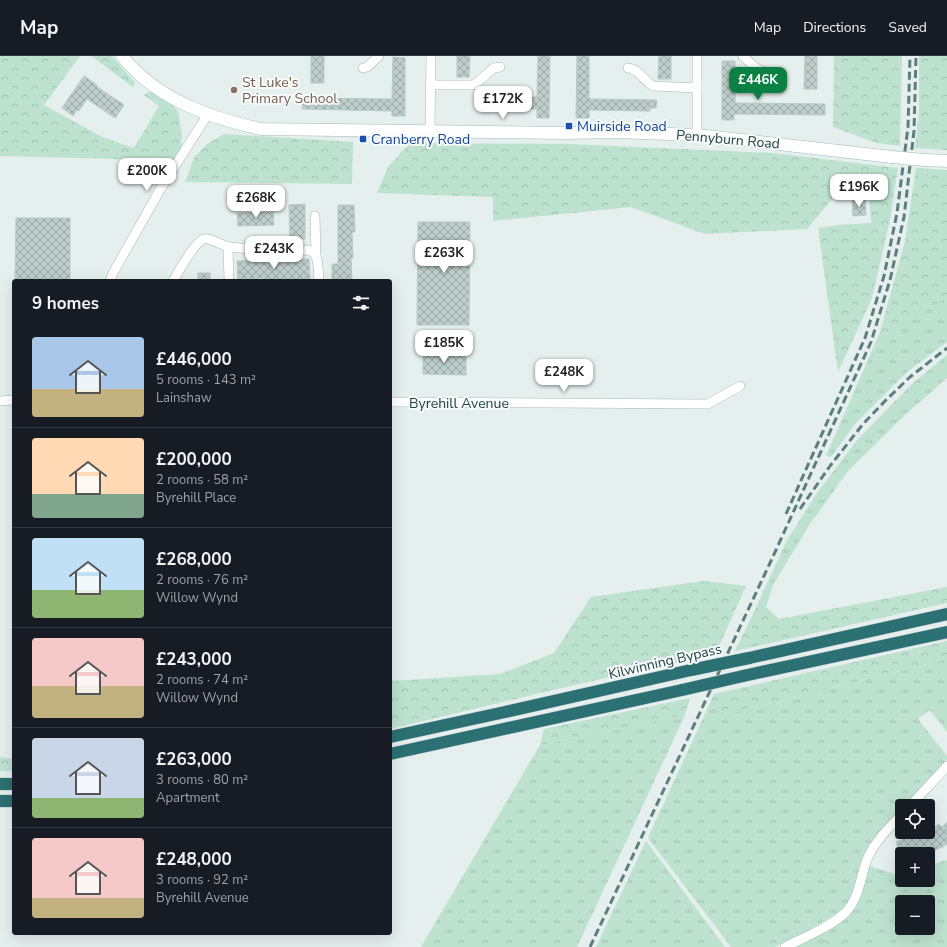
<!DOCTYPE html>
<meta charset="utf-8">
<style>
:root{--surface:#171b24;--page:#20242c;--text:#f1f3f6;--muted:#9ea1a6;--line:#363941;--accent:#0b8043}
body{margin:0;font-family:"Nunito Sans",sans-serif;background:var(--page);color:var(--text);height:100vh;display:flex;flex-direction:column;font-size:15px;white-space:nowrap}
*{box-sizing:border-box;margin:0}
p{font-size:13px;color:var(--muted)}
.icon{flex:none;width:22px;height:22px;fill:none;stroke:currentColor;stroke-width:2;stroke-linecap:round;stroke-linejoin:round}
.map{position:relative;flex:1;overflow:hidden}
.sheet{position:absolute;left:12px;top:223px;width:380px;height:656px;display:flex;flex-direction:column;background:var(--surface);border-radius:4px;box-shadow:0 4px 16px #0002}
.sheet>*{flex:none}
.controls{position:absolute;left:895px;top:743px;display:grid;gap:8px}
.controls a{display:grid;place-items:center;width:40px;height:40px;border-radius:4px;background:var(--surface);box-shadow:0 4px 16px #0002;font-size:20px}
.price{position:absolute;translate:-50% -34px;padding:0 9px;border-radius:8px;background:#fff;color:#222;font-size:13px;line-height:26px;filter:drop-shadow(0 1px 2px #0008)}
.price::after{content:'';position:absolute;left:50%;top:24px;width:12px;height:9px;margin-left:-6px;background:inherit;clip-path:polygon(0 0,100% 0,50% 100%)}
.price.current{background:var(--accent);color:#fff}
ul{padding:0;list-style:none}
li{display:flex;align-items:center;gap:12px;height:100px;padding:0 20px}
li+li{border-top:1px solid var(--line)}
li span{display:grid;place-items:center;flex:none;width:112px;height:80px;border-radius:4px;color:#555}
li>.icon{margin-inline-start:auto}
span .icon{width:48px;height:48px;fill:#fffc;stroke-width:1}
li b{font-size:17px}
h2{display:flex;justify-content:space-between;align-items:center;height:48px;padding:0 20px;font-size:17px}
header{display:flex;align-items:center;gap:24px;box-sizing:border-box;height:56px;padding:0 20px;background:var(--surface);border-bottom:1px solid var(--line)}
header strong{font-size:19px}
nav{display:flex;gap:22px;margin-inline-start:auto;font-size:14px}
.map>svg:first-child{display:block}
</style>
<header>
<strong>Map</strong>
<nav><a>Map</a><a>Directions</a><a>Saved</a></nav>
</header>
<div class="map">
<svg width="947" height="891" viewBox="0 0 947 891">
<defs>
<pattern id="grass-tufts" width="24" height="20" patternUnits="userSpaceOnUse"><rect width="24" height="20" fill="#bde2cf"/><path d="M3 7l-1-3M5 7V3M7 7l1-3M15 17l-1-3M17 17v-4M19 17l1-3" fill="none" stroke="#a2c3b3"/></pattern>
<pattern id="forest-crowns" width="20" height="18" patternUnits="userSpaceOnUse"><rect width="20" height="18" fill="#bde2cf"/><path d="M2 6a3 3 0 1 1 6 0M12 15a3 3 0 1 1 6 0" fill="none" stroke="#a2c3b3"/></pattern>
<pattern id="building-cross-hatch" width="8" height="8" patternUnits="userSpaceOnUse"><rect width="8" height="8" fill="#bdcdca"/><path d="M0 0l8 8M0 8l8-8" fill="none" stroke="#99a8a6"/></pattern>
</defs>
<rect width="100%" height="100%" fill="#e5efed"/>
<!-- grass -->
<g fill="url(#grass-tufts)" fill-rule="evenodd">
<polygon points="947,242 947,286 907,316 855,368 831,401 826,400 880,276 899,280 923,255"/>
<polygon points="947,299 947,322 906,358 848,415 808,471 773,529 766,551 760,543 786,486 817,437 858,383 913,327"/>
<polygon points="947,603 947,676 930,654 918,663 947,700 947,703 903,750 902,750 902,751 873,783 864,799 851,843 839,856 807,875 775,891 731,891 648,782 709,649 727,658"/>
<polygon points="685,659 577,891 421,891 540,689"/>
<polygon points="646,785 725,891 596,891"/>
<path d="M 947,804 L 947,891 L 794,891 L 839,868 L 856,852 L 869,810 L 898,819 L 902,818 L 902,824 L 928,824 L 928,810 ZM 902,846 L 928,846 L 928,872 L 902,872 Z"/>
</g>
<!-- forest -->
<g fill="url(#forest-crowns)">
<polygon points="0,0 80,0 44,49 102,81 134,92 159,50 144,39 147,37 152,36 158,38 171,48 178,55 182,79 181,93 164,119 158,122 159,125 121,103 0,100"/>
<polygon points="91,0 112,0 135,27 133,31"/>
<polygon points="834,0 902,0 900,90 877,87 833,71"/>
<polygon points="919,0 947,0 947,94 915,92 919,54"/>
<polygon points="224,78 353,86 352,128 185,126 194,102 207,88"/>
<polygon points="410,87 569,88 772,97 898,112 890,164 872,242 838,316 818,172 838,169 871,167 869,135 837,137 807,173 705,178 631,151 493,165 493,141 377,137 388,111"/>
<polygon points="916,112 947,114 947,242 923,255 899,280 880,276 905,185"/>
<polygon points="703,525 746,530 716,597 553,634 390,673 390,625 500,618 554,597 591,541"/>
<polygon points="947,531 947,547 735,595 760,543 766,551 779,563"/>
<polygon points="947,585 947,603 727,658 709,649 714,638"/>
<polygon points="690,642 685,659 540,689 544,673"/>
<polygon points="0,701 14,703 14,715 0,715"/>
<polygon points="839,878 848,891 814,891"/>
</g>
<!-- building -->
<g fill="url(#building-cross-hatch)" stroke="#b7cac6">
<rect x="311" y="0" width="13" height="27"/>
<polygon points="457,0 470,0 469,21 457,21"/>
<polygon points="538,0 550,0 549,62 537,62 537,53 477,53 477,41 537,41"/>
<polygon points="577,0 589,0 589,43 657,44 656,52 650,52 650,55 589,54 589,62 576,62"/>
<polygon points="659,0 671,0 671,23 658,23"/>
<polygon points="805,0 817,0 817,33 804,33"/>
<polygon points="393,1 405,2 405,60 392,60 392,55 302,53 303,42 392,43"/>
<polygon points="722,5 735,5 735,47 825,48 825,59 734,58 734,64 722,64"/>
<polygon points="84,20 97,29 96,30 124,49 115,62 87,43 79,55 77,54 73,60 62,52"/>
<polygon points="865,143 866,159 853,160 852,144"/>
<polygon points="305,148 305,183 290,183 289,149"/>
<polygon points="338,149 354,149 355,176 352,176 353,202 351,202 352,225 332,225 332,208 338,208"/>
<polygon points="273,156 274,169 238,170 237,157"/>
<polygon points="16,162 70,162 70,225 15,225"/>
<polygon points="418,166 470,166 469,269 417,269"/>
<polygon points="309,203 310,223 265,224 265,222 238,223 237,205"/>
<rect x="198" y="217" width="12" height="8"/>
<polygon points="423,298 466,299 466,319 423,318"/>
<polygon points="947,766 947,788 941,792 941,791 928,798 900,798 896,786 908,781 909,784 924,776 925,778 939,768 942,771"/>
</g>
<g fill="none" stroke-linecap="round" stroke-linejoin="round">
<defs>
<g id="street">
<path d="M 743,0 C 750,6 756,15 767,16"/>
<polyline points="363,12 367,11 379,0"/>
<path d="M 628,12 C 639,13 644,25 653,30 L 697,32"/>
<polyline points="430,29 474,29 494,12 500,11"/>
<polyline points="430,75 431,0"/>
<polyline points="697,79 697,0"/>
<polyline points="315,160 316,199"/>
<polyline points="228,191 229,225"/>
<polyline points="110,225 113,217 161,132 208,58"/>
<path d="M 173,225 C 178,217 195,185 204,183 C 208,181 223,190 230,191 C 256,194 282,195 308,194 C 309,195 313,196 314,197 C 319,202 318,218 319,225"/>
<polyline points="0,345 14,344"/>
<polyline points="390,346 708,348 740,330"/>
<polyline points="910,750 947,710"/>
<path d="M 785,891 C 803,882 832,870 846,856 C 861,840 860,817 869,799 C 877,783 890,771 902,758"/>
</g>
<g id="secondary">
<path d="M 122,0 C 156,43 210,62 261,73 L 565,77 L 616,76 L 697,79 L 892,101"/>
<polyline points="925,104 947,105"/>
</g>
<g id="highway">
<polyline points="749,602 947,558"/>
<polyline points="743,620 947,576"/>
<polyline points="390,681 505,656 691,614"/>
<polyline points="390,698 682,634"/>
<polyline points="0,728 14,728"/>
<polyline points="0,745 14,745"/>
</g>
</defs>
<!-- street casing -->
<use href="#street" stroke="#a7b8b6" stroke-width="10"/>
<!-- secondary casing -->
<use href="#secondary" stroke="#a2bcba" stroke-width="13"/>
<!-- highway casing -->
<use href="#highway" stroke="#c1caca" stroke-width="13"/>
<!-- street -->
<use href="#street" stroke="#fff" stroke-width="9"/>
<!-- secondary -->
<use href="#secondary" stroke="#fff" stroke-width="12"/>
<!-- highway -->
<use href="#highway" stroke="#2b7072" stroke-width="12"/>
<!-- rail -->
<g stroke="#5d7e7d" stroke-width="3" stroke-dasharray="8 4" stroke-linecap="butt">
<polyline points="800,453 830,410 863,368 886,344 910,321 947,292"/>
<polyline points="786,458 865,282 884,220 897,157 908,71 910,0"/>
<polyline points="590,891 770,507 871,286 890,224 904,161 914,75 916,0"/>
</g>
<defs>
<polyline id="secondary-bridge" points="892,101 925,104"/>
<g id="highway-bridge">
<polyline points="691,614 749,602"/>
<polyline points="682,634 743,620"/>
</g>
</defs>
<!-- secondary-bridge casing -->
<use href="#secondary-bridge" stroke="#a2bcba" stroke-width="13" stroke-linecap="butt"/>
<!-- highway-bridge casing -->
<use href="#highway-bridge" stroke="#c1caca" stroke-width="13" stroke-linecap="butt"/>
<!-- secondary-bridge -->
<use href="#secondary-bridge" stroke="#fff" stroke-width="12"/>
<!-- highway-bridge -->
<use href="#highway-bridge" stroke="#2b7072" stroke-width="12"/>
</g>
<!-- markers -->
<circle fill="#8d6e63" stroke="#f6fbfa" stroke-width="1.5" cx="234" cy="34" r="4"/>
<g fill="#1a4fb4" stroke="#f6fbfa" stroke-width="1.5">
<rect x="565" y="66" width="8" height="8" rx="2"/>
<rect x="359" y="79" width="8" height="8" rx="2"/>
</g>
<g text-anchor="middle" stroke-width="4" stroke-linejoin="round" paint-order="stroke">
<!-- education labels -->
<g font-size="14" fill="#785e54" stroke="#f6fbfa" text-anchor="start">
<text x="242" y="31">St Luke's<tspan x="242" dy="16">Primary School</tspan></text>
</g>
<!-- transit labels -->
<g font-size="14" fill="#164399" stroke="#f6fbfa" text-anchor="start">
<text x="577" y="75">Muirside Road</text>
<text x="371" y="88">Cranberry Road</text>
</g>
<!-- street labels -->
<g font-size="14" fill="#224342" stroke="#f6fbfa">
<text transform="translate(728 83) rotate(5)" y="5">Pennyburn Road</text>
<text x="459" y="352">Byrehill Avenue</text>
<text transform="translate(665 605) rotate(-13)" y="5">Kilwinning Bypass</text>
</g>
</g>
</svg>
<div class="controls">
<a><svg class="icon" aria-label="locate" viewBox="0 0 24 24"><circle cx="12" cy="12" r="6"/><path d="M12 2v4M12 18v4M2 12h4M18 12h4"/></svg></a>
<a>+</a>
<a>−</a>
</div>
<b class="price current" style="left:758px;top:45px">£446K</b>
<b class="price" style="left:503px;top:64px">£172K</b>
<b class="price" style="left:147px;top:136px">£200K</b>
<b class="price" style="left:859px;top:152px">£196K</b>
<b class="price" style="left:256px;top:163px">£268K</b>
<b class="price" style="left:274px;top:214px">£243K</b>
<b class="price" style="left:444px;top:218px">£263K</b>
<b class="price" style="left:444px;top:308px">£185K</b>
<b class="price" style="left:564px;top:337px">£248K</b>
<section class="sheet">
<h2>9 homes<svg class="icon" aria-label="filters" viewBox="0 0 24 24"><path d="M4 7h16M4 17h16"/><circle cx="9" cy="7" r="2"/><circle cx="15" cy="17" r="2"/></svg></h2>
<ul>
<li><span style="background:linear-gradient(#a9c7e8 65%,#c2b280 0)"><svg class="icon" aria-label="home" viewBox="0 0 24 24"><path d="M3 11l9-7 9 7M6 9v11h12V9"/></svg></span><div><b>£446,000</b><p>5 rooms · 143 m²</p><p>Lainshaw</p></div></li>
<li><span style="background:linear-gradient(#ffd9b3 70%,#7fa58c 0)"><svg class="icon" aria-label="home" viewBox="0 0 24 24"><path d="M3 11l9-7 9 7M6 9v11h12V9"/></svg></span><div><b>£200,000</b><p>2 rooms · 58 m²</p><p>Byrehill Place</p></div></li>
<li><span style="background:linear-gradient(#bfe0f5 65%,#8fb573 0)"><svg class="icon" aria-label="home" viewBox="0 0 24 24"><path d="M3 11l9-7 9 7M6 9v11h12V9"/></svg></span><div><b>£268,000</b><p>2 rooms · 76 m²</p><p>Willow Wynd</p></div></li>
<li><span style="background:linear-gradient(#f6c9c9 60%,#c2b280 0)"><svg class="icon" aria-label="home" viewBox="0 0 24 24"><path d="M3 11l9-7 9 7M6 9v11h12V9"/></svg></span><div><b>£243,000</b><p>2 rooms · 74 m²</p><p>Willow Wynd</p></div></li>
<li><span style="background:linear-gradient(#c9d6e8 75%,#8fb573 0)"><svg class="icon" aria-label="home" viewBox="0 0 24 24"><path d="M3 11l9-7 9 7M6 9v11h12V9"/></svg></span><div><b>£263,000</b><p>3 rooms · 80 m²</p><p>Apartment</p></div></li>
<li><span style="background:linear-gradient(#f6c9c9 75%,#c2b280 0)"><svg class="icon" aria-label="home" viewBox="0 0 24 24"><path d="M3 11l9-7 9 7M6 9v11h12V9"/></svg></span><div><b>£248,000</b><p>3 rooms · 92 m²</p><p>Byrehill Avenue</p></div></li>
</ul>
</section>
</div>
